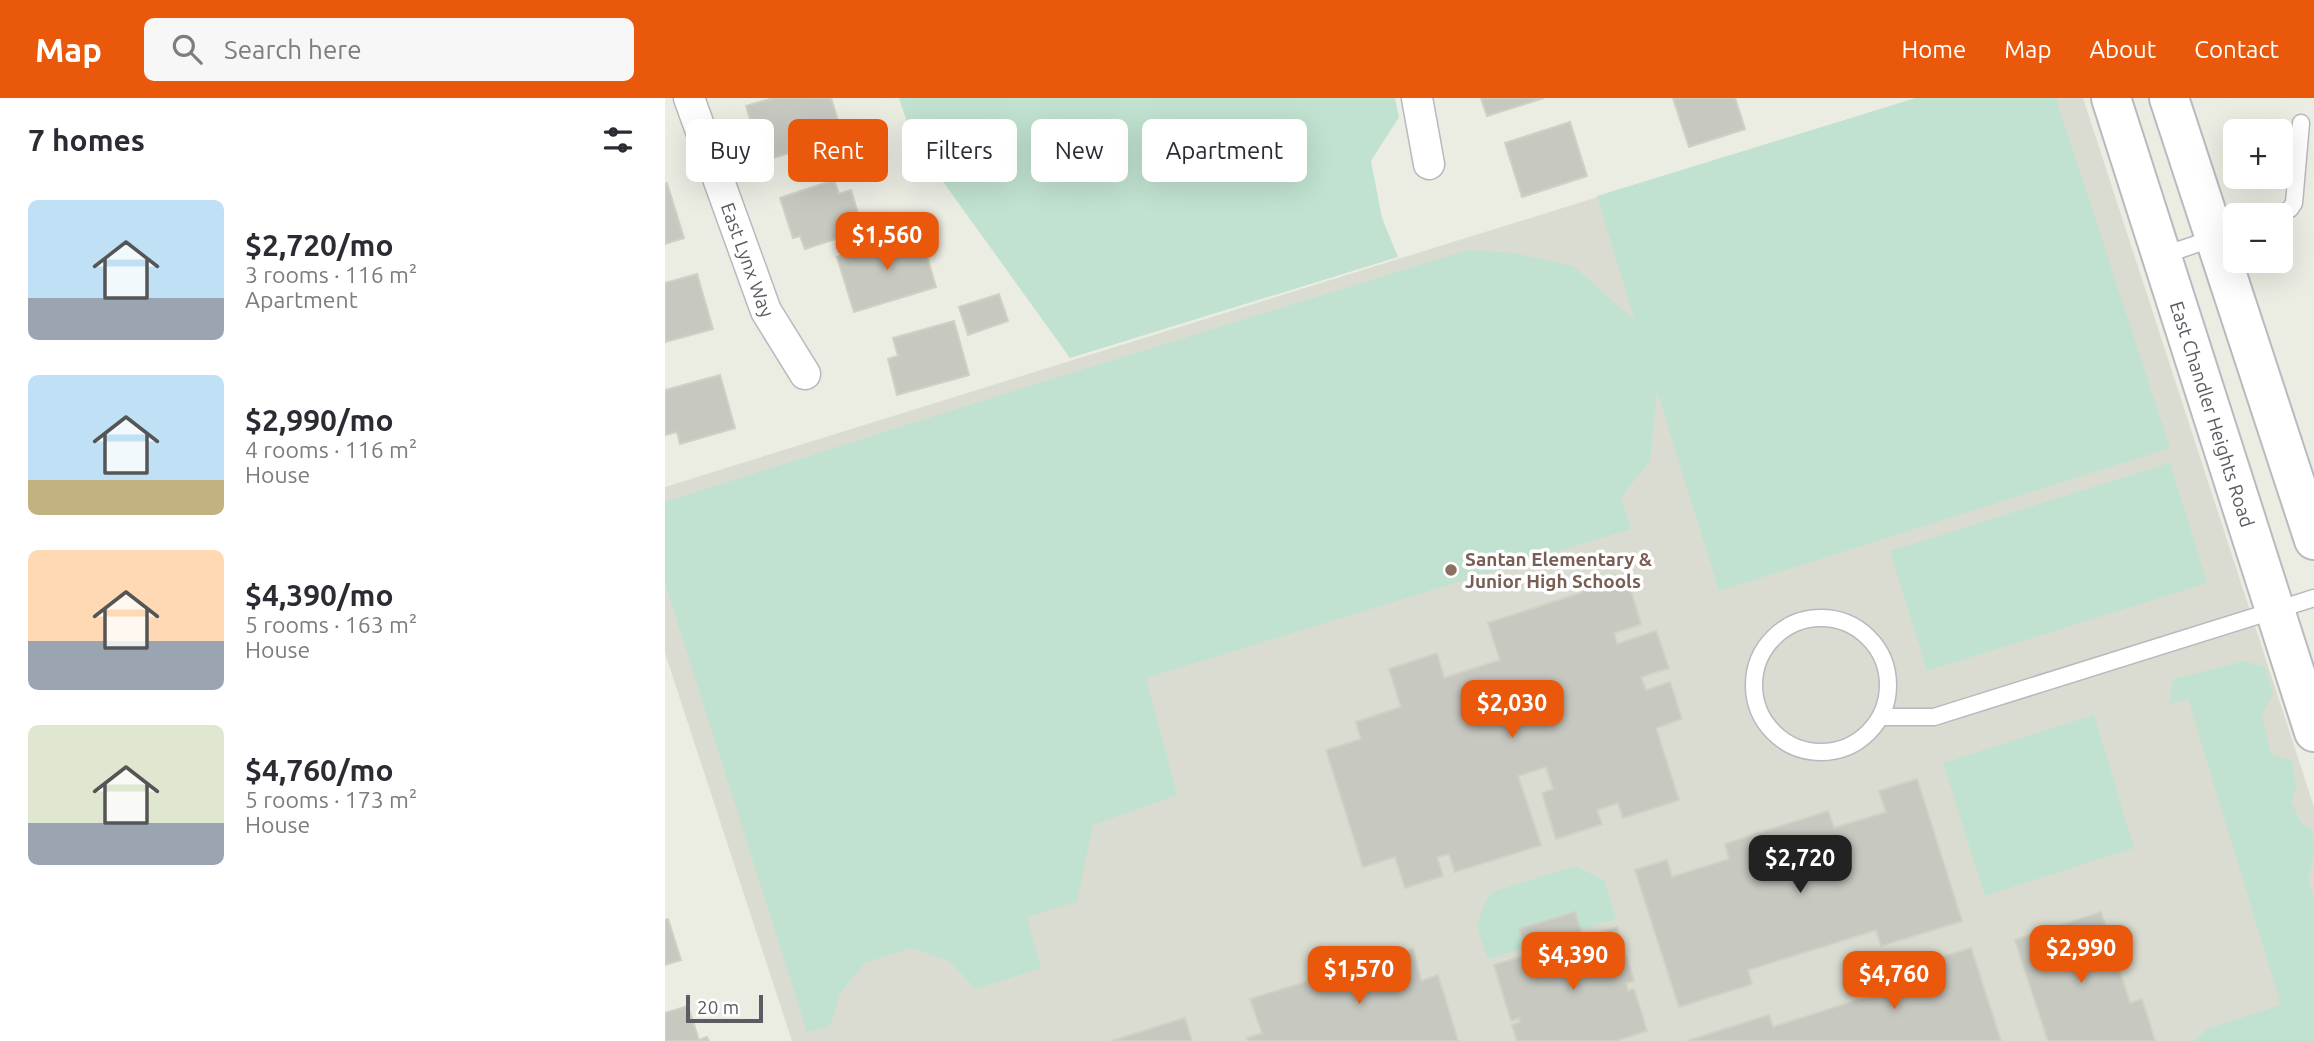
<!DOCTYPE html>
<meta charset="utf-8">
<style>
:root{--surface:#fff;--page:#f7f7f7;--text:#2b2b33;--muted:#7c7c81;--accent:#ea580c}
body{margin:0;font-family:Ubuntu,sans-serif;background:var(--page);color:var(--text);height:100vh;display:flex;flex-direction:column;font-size:26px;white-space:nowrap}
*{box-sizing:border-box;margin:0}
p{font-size:23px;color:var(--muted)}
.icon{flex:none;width:38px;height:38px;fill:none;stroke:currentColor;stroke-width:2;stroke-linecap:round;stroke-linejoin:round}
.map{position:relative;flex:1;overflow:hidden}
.side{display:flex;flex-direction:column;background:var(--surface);width:665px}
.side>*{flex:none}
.guide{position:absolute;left:21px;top:21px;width:665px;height:63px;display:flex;gap:14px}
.buttons{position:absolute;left:1558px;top:21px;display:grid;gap:14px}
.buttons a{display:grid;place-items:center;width:70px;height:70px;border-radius:10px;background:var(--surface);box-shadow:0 7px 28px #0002;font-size:35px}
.scale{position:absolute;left:21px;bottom:18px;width:77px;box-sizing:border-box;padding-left:7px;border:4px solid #5b5b62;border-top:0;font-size:19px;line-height:24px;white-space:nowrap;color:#5b5b62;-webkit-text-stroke:5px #fff;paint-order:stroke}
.price{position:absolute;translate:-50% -60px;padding:0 16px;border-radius:14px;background:var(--accent);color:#fff;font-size:23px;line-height:46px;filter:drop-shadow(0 2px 4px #0008)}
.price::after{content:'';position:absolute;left:50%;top:42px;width:21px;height:16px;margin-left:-10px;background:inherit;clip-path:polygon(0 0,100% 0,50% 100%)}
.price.current{background:#222;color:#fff}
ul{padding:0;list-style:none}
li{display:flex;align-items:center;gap:21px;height:175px;padding:0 28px}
li span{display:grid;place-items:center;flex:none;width:196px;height:140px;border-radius:10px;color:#555}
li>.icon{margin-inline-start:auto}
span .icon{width:84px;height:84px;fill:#fffc;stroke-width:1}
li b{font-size:30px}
h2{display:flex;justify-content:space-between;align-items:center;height:84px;padding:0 28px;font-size:30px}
.tag{padding:0 24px;border-radius:10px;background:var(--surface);box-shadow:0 7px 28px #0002;font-size:24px;line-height:63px}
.tag.current{background:var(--accent);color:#fff}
header{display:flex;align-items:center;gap:42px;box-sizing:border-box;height:98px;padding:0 35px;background:var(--accent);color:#fff}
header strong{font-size:33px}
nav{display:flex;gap:38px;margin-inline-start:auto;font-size:24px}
.search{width:490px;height:63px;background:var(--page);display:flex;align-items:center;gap:18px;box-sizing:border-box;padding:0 24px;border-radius:10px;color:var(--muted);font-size:26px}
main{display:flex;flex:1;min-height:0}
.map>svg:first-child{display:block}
</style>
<header>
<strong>Map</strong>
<div class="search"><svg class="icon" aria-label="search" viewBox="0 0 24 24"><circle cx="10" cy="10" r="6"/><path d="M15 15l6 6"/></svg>Search here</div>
<nav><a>Home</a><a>Map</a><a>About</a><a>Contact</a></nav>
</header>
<main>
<section class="side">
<h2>7 homes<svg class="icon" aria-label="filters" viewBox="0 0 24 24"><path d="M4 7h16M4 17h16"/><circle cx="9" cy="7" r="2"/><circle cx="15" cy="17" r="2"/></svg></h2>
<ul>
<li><span style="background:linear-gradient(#bfe0f5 70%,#9aa5b1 0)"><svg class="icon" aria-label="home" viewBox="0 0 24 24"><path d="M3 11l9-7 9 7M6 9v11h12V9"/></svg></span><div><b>$2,720/mo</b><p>3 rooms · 116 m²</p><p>Apartment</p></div></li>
<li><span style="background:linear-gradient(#bfe0f5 75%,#c2b280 0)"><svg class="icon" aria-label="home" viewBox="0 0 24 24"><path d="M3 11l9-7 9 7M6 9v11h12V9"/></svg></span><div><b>$2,990/mo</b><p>4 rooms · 116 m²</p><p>House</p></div></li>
<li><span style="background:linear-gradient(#ffd9b3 65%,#9aa5b1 0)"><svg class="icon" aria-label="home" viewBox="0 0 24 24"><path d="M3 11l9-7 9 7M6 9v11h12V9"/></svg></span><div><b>$4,390/mo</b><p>5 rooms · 163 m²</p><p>House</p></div></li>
<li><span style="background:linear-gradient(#dfe7d0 70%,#9aa5b1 0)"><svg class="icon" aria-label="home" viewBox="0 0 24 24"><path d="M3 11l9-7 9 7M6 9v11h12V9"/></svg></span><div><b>$4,760/mo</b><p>5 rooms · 173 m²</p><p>House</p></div></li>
</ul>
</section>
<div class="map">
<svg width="1649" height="943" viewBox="0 0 1649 943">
<rect width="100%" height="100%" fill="#ebede3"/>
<!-- education -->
<polygon fill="#dadcd1" points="1251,0 1418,0 1649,709 1649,943 127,943 0,555 0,389"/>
<!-- green -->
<g fill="#c1e2d0">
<polygon points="234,0 730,0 734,19 706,63 717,120 733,159 405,260 248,42"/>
<polygon points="1251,0 1391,0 1505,350 1054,493 992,293 985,363 956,399 966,431 481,580 512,697 428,727 412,804 362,819 376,870 311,891 284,863 246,850 200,865 175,895 165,928 142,934 0,485 0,404 358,290 803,152 849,155 908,168 968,221 973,234 932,98"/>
<polygon points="1505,365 1542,485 1262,573 1225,453"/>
<path d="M 1579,563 L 1600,569 L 1608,596 L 1597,616 L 1606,656 L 1627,663 L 1631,689 L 1626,703 L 1636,725 L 1647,731 C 1649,749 1649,764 1642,780 L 1649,801 L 1649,943 L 1529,943 L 1542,931 L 1616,907 L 1523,601 L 1504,606 L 1508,581 Z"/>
<polygon points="1429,617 1469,750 1320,798 1278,665"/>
<path d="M 910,768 L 939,782 L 951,821 L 915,832 L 909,814 L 855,831 L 860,850 L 823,861 C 811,826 807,827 827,794 Z"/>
</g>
<!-- building -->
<g fill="#c7c8c0" stroke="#cfd1c2" stroke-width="2">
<polygon points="108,0 166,0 178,39 98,63 81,8"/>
<polygon points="816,0 879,0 822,18"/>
<polygon points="1008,0 1070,0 1080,31 1024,49"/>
<polygon points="905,24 922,78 857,99 840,45"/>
<polygon points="169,82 174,96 186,92 198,132 140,151 135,138 128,140 115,100"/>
<polygon points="2,85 19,140 0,146 0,86"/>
<polygon points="255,135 271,189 189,214 172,159"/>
<polygon points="32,176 48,231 0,244 0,185"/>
<polygon points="334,196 343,223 303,237 294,209"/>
<polygon points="289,223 304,277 232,297 223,261 233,258 228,240"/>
<polygon points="55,277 70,330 15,346 12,334 0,337 0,292"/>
<polygon points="962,480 976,526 949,535 952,546 991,533 1004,570 976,579 981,592 1005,584 1017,621 991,630 1014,702 958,720 953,705 932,712 937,726 891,741 877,695 888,691 881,669 853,678 876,747 790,774 784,756 772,759 778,778 740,790 730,759 698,769 661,652 696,641 691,624 736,609 724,571 772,555 779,580 835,562 823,525"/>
<polygon points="1252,681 1297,823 1216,848 1211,832 1083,872 1087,886 1014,909 970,772 1002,762 1007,779 1064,761 1060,746 1163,713 1169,730 1221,714 1214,693"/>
<polygon points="910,814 918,840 862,857 854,831"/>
<polygon points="1436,814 1465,905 1477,901 1490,943 1383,943 1350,842"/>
<polygon points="3,821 16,862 0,867 0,822"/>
<polygon points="952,829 969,883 961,885 963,893 969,891 982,933 950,943 852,943 847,927 855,924 854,920 846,923 829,867"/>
<polygon points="1306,850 1336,943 1022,943 1104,917 1108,929 1227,891 1222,876"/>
<polygon points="748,851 756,883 773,877 793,943 583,943 582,940 597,935 585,901"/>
<polygon points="23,908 34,942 42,939 44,943 0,943 0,915"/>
<polygon points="520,920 527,943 446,943"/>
</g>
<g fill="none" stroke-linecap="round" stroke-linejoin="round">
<defs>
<g id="lane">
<polyline points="1615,117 1625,111 1629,105 1636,25"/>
<polyline points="1496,158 1570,133"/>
<circle cx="1156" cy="587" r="67"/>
<polyline points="1216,619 1269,619 1649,500"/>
</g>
<g id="street">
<path id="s1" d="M 24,0 L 101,213 L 140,276"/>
<polyline points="752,0 764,66"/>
</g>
<g id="secondary">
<path id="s2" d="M 1446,0 L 1649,634"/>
<polyline points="1504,0 1649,442"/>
</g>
</defs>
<!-- lane casing -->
<use href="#lane" stroke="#b8b8be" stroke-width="19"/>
<!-- street casing -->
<use href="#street" stroke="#b8b8be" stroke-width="33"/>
<!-- secondary casing -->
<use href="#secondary" stroke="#b9b9c0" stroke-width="42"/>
<!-- lane -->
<use href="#lane" stroke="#fff" stroke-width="16"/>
<!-- street -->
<use href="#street" stroke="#fff" stroke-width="30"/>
<!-- secondary -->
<use href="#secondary" stroke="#fff" stroke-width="38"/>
</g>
<!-- markers -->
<circle fill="#8d6e63" stroke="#fff" stroke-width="2.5" cx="786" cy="472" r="7"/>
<g text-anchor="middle" stroke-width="7" stroke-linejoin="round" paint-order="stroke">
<!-- street labels -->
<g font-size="19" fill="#5b5b62" stroke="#fff">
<text dy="7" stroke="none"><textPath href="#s1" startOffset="172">East Lynx Way</textPath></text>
<text dy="7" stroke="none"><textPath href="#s2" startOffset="332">East Chandler Heights Road</textPath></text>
</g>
<!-- education labels -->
<g font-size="19" font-weight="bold" fill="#785e54" stroke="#fff" text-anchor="start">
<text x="800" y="468">Santan Elementary &amp;<tspan x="800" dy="22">Junior High Schools</tspan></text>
</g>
</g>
</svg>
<div class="buttons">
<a>+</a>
<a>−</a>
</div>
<div class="scale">20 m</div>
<b class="price" style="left:222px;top:174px">$1,560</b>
<b class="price" style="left:847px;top:642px">$2,030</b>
<b class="price current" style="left:1135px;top:797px">$2,720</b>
<b class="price" style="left:1416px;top:887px">$2,990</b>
<b class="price" style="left:908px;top:894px">$4,390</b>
<b class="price" style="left:694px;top:908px">$1,570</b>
<b class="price" style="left:1229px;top:913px">$4,760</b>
<div class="guide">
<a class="tag">Buy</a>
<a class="tag current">Rent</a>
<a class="tag">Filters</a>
<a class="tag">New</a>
<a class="tag">Apartment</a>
</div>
</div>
</main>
